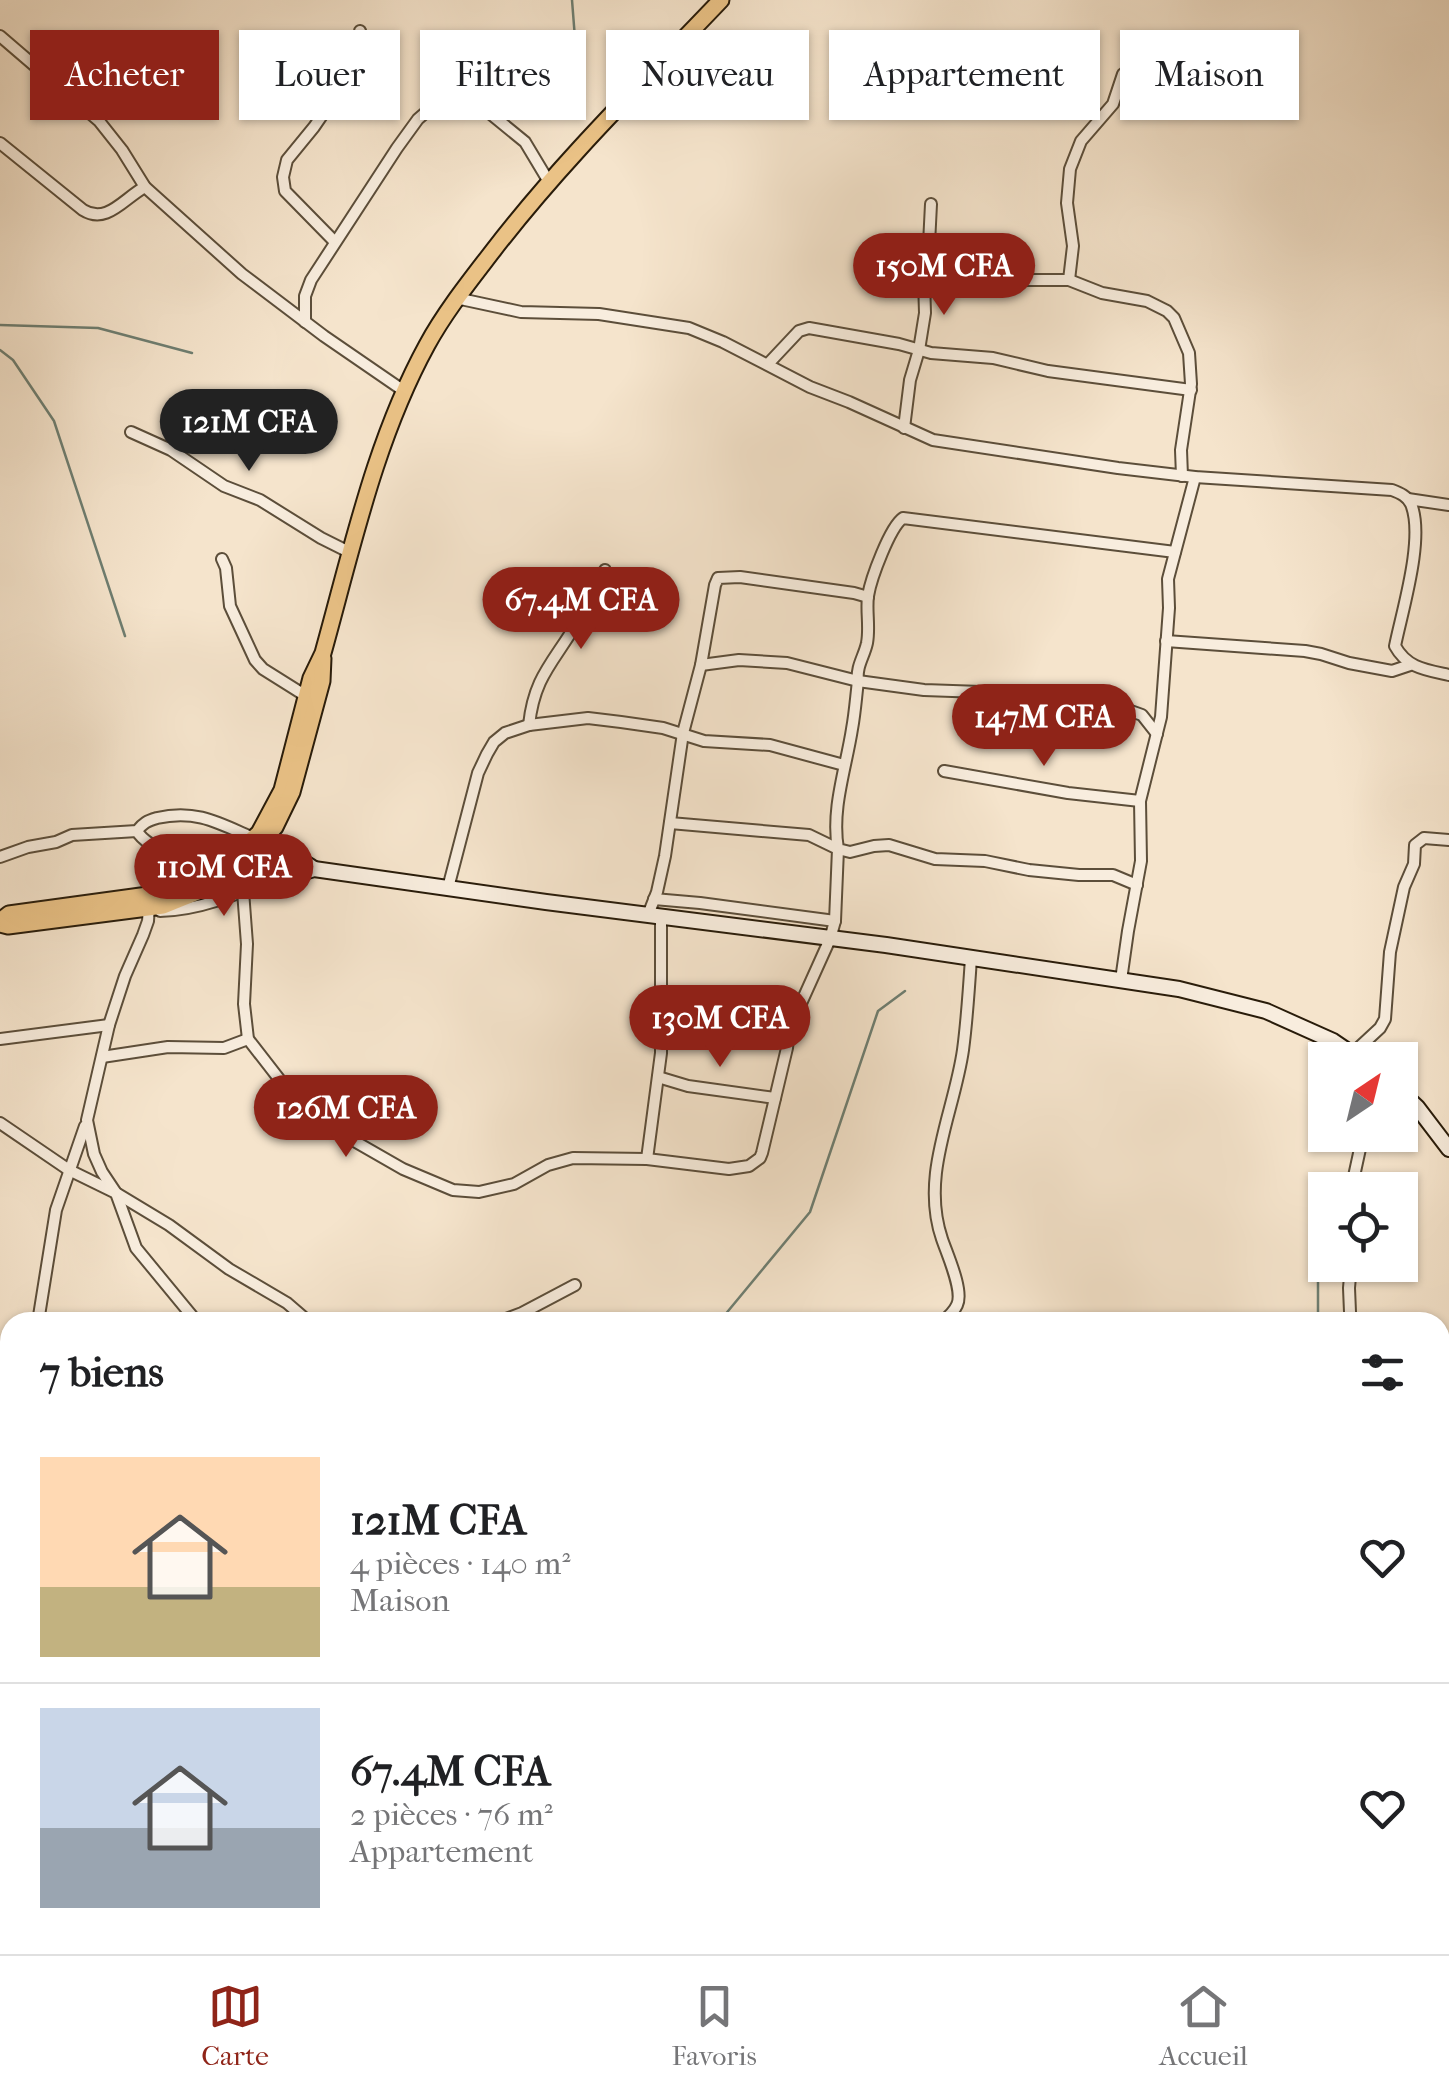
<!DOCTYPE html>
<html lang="fr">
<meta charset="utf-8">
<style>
:root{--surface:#fff;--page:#f2f2f2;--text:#202124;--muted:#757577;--line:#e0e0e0;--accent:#8f2418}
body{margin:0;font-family:"IM FELL French Canon",serif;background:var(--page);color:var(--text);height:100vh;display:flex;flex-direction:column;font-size:38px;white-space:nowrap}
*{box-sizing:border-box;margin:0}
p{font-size:32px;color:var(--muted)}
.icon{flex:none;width:55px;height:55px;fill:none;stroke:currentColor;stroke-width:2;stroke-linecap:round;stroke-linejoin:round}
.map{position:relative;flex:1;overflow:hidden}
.sheet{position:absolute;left:0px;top:1312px;width:1450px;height:642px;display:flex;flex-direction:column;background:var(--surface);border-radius:30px 30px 0 0;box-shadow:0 2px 8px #0004}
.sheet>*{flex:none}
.banner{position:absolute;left:30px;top:30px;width:1390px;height:90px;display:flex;gap:20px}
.needle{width:65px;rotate:35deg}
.fabs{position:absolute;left:1308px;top:1042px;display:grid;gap:20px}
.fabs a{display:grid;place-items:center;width:110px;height:110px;border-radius:0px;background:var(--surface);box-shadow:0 2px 8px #0004;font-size:50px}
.price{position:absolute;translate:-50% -85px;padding:0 22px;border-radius:35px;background:var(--accent);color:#fff;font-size:32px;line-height:65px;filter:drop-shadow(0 2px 5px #0008)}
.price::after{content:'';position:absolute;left:50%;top:60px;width:30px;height:22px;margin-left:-15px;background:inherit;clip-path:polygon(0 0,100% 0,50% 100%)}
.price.active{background:#222;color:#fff}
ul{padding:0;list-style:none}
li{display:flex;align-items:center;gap:30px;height:250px;padding:0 40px}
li+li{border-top:2px solid var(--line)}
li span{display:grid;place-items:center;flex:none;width:280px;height:200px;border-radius:0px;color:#555}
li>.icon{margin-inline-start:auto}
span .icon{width:120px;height:120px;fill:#fffc;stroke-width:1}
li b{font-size:42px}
h2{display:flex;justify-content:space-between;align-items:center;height:120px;padding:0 40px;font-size:42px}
.pill{padding:0 35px;border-radius:0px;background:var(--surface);box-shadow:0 2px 8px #0004;font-size:35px;line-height:90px}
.pill.active{background:var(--accent);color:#fff}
.tabs{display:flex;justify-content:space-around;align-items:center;height:140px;border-top:2px solid var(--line);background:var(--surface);font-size:28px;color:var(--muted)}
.tabs a{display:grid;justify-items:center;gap:5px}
.tabs .active{color:var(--accent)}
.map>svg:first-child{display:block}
</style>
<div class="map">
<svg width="1449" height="1954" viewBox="0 0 1449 1954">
<rect width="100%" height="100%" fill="#f5e4cc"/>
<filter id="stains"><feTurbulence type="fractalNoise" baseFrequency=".002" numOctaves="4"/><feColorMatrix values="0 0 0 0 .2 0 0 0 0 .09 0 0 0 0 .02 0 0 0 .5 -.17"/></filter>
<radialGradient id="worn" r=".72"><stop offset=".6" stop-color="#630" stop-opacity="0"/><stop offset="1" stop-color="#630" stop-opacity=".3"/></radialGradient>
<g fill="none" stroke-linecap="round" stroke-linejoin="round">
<!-- stream -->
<g stroke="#6e7e71" stroke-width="2.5">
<polyline points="572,0 577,64"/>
<polyline points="0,325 98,328 192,353"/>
<polyline points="0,350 13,360 54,421 125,636"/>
<polyline points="719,1322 810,1212 878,1011 905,991"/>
<polyline points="1318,1322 1318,1229 1325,1184"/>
<polyline points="832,1954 832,1945"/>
<polyline points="1187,1954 1191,1945"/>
</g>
<defs>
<g id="street">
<polyline points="0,36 99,121 122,150 145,187 242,274 324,336 404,391"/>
<path d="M 0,143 L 83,210 C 107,225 124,198 145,187"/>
<polyline points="335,242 285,191 283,177 287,160 314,127 358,63 360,31"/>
<polyline points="924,280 1002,283 1027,280 1069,280 1102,293 1147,301 1167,311 1174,318 1189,353 1191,384 1181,450 1182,476"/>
<polyline points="1069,280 1073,246 1067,203 1070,169 1081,141 1113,104 1123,74"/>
<path d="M 456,298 L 521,312 L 599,314 L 689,328 L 723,342 L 810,387 L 849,402 L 933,440 L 1118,468 L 1195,477 L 1392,490 C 1400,493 1407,496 1411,504 C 1425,538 1402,611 1395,646 C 1407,668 1426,670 1449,675"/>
<polyline points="305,322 305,296 311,280 397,148 418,119 439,101 463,95 470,97 525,142 549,182"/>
<polyline points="768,364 799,331 809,328 899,344 931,353 993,358 1048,371 1191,390"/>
<polyline points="904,428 910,380 919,350 925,313 924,280 929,244 931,204"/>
<polyline points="131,432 171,450 224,486 260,500 321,538 351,553"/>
<polyline points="1408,499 1449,505"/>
<polyline points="222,559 226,568 230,606 255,660 263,669 306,696"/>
<polyline points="1166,641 1305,651 1321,654 1349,663 1392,671 1410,665"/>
<path d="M 701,665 L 739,660 L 787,663 L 858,681 C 856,666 864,657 867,643 C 870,627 866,611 868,596 C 871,578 890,527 903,518 L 1175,552"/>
<path d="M 529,725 C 534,678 552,664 575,626 C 586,609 595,589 605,570"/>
<polyline points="944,771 1068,793 1140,801"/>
<path d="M 137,831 C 144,845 163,846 166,863"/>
<path d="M 0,857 L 28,847 L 56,842 L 72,835 L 137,831 C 143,823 147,821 157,818 C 196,809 219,823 253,838"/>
<path d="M 1137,885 L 1113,875 L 1079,875 L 1029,870 L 985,861 L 935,859 L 889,845 L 874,846 L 850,852 L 838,849 C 831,809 846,768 852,729 C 855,713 856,697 858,681 L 924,690 L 981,692 L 1040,703 L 1128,710 L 1142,715 L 1157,734"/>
<polyline points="448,888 478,773 487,754 494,742 505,733 529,725 588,718 621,722 663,728 704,741 770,745 844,765"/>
<polyline points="243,891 247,944 244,1004 248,1039 290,1093 321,1122 403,1169 453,1190 479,1192 514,1184 548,1165 573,1158 647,1159 729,1169 749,1166 760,1158 762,1153 787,1048 789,1030 830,939 835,921 838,849 809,835 670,823"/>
<polyline points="654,899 700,903 835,921"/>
<polyline points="149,906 148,921 143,935 125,976 109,1025 87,1120 94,1154 102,1172 116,1193 169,1225 229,1269 287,1303 309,1322"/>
<path d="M 160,911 C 205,910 246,890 287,873"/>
<polyline points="648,915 657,892 665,856 683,733 701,665 715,585 718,578 740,577 854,593 868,597"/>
<polyline points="1121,980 1128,931 1141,861 1140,801 1161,717 1169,608 1168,579 1195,477"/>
<polyline points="0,1039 109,1025"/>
<polyline points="1352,1054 1380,1028 1385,1019 1390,952 1404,887 1414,864 1415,845 1424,838 1449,840"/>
<polyline points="102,1057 168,1047 224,1048 248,1039"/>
<polyline points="658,1077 688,1086 775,1098"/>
<polyline points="0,1123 69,1170 116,1193 136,1248 197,1322"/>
<polyline points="647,1159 661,1053 661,917"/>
<polyline points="1351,1190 1363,1135"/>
<polyline points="1350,1312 1349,1288 1351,1265"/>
<polyline points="38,1322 56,1210 85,1126"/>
<polyline points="498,1322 522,1313 575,1285"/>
<path d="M 942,1322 C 947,1318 954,1312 957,1305 C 964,1291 947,1254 942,1239 C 920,1175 954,1113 963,1050 C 967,1020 969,989 971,958"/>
<polyline points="1440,1493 1449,1499"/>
<polyline points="317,1954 320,1945"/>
</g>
<g id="secondary">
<path d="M 259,833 C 272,850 297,856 314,869"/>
<path d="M 247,844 C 268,867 284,879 314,869 L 546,902 L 886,945 L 1179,989 L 1266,1011 L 1333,1041 L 1361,1060"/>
<polyline points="1400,1091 1417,1107 1449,1149"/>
</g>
<g id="primary">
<path d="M 0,921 L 9,914 L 148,895 L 183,887 L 218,867 L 247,844 L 259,833 L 282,790 L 311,678 L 323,653 C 352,549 375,440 427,345 C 445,312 469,282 492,252 C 561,162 643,82 721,0"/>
<polyline points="0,924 8,926 163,906 205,889 239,866 275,827 292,792 322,681 323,658"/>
</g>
</defs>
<!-- street casing -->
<use href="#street" stroke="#5c4e3a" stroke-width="14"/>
<!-- secondary casing -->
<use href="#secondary" stroke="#291c0a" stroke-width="18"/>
<!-- primary casing -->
<use href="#primary" stroke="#291c0a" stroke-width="19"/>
<!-- street -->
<use href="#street" stroke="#f8edde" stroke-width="10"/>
<!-- secondary -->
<use href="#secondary" stroke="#f8edde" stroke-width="14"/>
<!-- primary -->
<use href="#primary" stroke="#eac286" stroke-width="15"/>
</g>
<rect width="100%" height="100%" filter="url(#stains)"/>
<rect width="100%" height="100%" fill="url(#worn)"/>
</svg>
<div class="fabs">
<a><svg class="needle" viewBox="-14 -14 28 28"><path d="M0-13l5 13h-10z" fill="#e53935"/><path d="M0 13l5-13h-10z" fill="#757577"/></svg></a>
<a><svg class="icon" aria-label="locate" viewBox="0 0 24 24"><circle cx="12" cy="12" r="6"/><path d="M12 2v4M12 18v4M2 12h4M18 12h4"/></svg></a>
</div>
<b class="price" style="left:944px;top:318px">150M CFA</b>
<b class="price active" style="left:249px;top:474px">121M CFA</b>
<b class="price" style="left:581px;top:652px">67.4M CFA</b>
<b class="price" style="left:1044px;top:769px">147M CFA</b>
<b class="price" style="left:224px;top:919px">110M CFA</b>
<b class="price" style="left:720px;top:1070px">130M CFA</b>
<b class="price" style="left:346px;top:1160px">126M CFA</b>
<div class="banner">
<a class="pill active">Acheter</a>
<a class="pill">Louer</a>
<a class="pill">Filtres</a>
<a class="pill">Nouveau</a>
<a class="pill">Appartement</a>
<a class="pill">Maison</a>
</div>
<section class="sheet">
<h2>7 biens<svg class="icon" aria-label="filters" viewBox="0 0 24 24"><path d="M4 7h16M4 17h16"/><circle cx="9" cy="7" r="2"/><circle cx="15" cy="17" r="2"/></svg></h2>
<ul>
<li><span style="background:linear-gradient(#ffd9b3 65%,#c2b280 0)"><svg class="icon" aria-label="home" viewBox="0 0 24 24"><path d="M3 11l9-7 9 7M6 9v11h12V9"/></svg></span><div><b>121M CFA</b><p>4 pièces · 140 m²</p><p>Maison</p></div><svg class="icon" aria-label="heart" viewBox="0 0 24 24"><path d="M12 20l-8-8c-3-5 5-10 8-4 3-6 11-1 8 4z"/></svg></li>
<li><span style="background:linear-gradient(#c9d6e8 60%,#9aa5b1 0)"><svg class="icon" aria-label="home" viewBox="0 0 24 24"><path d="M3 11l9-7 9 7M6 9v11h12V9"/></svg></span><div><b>67.4M CFA</b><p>2 pièces · 76 m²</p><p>Appartement</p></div><svg class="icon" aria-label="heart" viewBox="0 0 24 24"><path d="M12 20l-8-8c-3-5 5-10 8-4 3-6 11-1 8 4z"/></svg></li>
</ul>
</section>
</div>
<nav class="tabs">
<a class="active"><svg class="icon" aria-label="map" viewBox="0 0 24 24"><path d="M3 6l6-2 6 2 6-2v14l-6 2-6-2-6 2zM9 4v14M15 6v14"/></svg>Carte</a>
<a><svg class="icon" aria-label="saved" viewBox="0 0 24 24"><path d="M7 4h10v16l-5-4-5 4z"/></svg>Favoris</a>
<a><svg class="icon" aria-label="home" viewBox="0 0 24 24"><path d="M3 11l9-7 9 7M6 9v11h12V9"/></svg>Accueil</a>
</nav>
